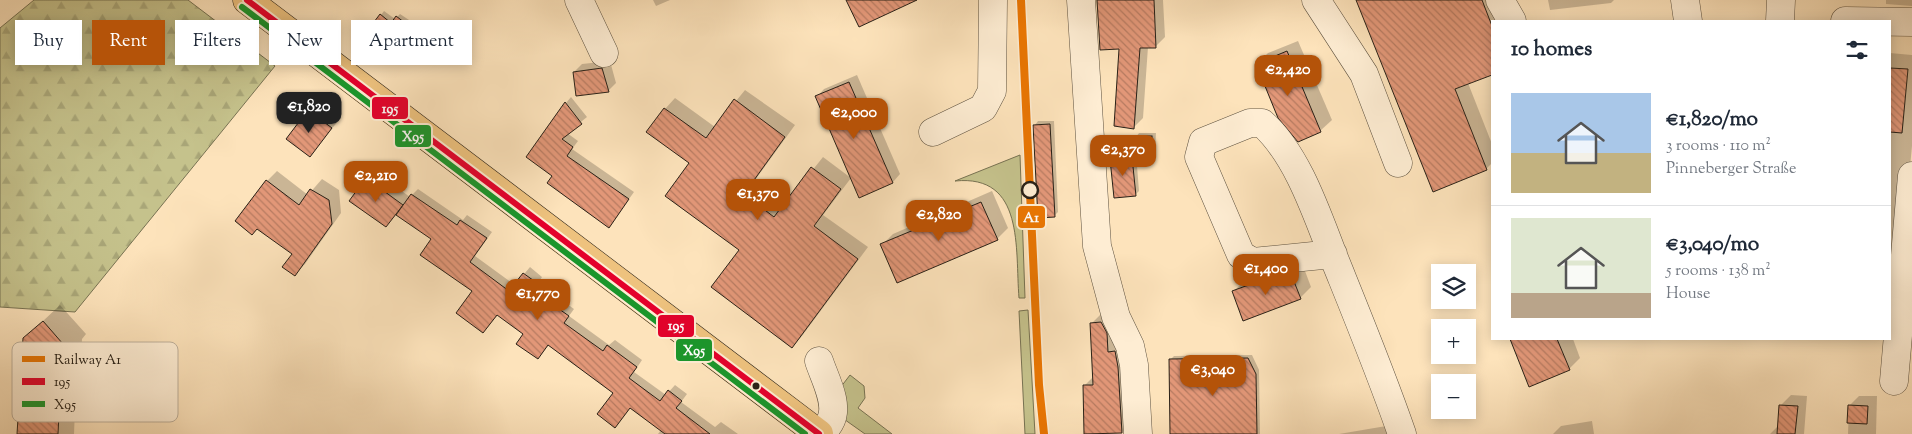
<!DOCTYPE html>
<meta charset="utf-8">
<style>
:root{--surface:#fff;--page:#f2f2f3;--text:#1f2937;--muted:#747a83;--line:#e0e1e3;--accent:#b45309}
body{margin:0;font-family:"Sorts Mill Goudy",serif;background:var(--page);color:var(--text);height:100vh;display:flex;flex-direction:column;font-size:19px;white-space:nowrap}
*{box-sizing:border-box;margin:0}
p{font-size:16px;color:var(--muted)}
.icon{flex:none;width:28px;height:28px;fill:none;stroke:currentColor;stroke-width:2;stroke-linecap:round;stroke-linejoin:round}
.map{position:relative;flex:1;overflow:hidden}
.sheet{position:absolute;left:1491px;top:20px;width:400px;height:320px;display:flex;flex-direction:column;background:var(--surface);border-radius:0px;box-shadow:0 2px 12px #0003}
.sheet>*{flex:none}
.banner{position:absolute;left:15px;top:20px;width:475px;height:45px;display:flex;gap:10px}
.tools{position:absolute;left:1431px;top:264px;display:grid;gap:10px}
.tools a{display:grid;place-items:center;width:45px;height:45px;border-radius:0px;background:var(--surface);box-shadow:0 2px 12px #0003;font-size:25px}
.price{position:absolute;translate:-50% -42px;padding:0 11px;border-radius:10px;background:var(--accent);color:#fff;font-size:16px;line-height:32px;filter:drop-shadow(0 1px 2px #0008)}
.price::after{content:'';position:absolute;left:50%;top:30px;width:15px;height:11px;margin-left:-8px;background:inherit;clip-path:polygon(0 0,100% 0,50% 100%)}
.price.selected{background:#222;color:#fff}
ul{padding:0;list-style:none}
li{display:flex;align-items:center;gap:15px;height:125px;padding:0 20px}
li+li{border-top:1px solid var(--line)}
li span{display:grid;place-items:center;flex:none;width:140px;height:100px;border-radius:0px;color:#555}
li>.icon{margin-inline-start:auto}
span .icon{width:60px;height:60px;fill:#fffc;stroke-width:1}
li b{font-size:21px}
h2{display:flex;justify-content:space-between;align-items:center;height:60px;padding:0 20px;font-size:21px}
.tag{padding:0 18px;border-radius:0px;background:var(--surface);box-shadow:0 2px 12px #0003;font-size:18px;line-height:45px}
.tag.selected{background:var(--accent);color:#fff}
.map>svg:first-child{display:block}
</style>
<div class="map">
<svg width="1912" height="434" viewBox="0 0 1912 434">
<defs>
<pattern id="forest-firs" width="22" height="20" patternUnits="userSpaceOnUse" patternTransform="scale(1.25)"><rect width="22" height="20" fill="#c5c28c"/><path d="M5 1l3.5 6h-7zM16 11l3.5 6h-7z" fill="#a9a678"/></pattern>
<pattern id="building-back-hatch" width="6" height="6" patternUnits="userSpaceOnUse" patternTransform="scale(1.25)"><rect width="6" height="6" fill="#e29778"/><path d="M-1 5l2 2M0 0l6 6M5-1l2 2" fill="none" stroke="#b77b61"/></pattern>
</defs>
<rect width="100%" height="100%" fill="#fde3bb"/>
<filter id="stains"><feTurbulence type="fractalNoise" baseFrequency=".004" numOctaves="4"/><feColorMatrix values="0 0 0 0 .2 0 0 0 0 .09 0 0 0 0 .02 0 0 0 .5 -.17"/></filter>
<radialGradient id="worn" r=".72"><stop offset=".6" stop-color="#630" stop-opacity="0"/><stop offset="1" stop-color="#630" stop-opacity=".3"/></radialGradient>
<!-- grass -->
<g fill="#c5c28c" stroke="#777252">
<path d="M 1020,155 L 1025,298 L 1019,298 C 1015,249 1025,174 955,181 Z"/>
<polygon points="1028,310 1035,434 1025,434 1019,311"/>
<polygon points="850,375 864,386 865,398 858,408 892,434 865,434 841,417 837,392"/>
</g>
<!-- forest -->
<polygon fill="url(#forest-firs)" stroke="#777252" points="34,0 188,0 275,66 75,312 0,307 0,28"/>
<!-- shadow -->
<g fill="#0003">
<polygon points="653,0 670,0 656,6"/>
<polygon points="1096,0 1163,0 1165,37 1156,46 1148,47 1143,118 1134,127 1121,48 1101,48"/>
<polygon points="1357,0 1497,0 1506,21 1492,21 1492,73 1468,83 1492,144 1492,163 1487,168 1433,190"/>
<polygon points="1548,0 1614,0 1611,3 1550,10"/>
<polygon points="1886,0 1912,0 1912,6 1886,4"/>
<polygon points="384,11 395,19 400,14 412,22 390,50 381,15"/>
<polygon points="1298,41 1332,120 1320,131 1257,64 1268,53"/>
<polygon points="1890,53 1912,55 1912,146 1903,240 1890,253"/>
<polygon points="610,61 616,83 608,91 574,72 582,64"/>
<polygon points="857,75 900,174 893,182 817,97 824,89"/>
<polygon points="745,90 795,125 753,183 784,206 823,157 851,178 823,215 868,247 802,336 792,347 741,249 691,162 665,109 675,98 715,127"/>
<polygon points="571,97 587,117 567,133 578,141 572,149 634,192 609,227 554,176 566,103"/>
<polygon points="317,103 339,120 310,155 288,139"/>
<polygon points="1038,121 1054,121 1058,212 1054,216 1035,125"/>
<polygon points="1139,133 1156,133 1155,150 1152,154 1136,153 1139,191 1135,195 1112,159 1115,155 1135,154 1136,137"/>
<polygon points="277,171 308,195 322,179 339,190 341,213 305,264 295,274 294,253 267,181"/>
<polygon points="374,171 410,197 418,189 463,220 467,215 492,232 475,256 515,285 530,267 542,277 538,283 574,309 569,316 609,345 615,340 642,360 634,372 666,395 675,385 687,394 681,402 715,427 721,422 738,434 658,434 661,430 631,407 615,426 614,393 549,345 538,358 525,334 498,315 483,332 474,291 432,239 397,214 386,226 367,179"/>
<polygon points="992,191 1008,228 997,239 882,245 893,234"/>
<polygon points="1302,263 1311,287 1300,298 1233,292 1244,281 1286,265"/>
<polygon points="60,305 86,334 82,339 81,357 77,360 74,434 19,434 24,339"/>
<polygon points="1111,313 1132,422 1122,432 1084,386 1094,376 1091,324 1101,314"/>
<polygon points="1511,339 1573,339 1580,358 1569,369 1530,385"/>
<polygon points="1252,355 1259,370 1260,434 1172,434 1171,359 1174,356"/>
<polygon points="1791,395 1807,396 1804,434 1770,434 1779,425 1781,405"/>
<polygon points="1859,396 1877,396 1876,434 1848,434 1849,406"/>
<polygon points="1592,421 1594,434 1553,434 1561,426"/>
<polygon points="1392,425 1397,434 1339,434"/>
</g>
<!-- building -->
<g fill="url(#building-back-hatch)" stroke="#292117">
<polygon points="846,0 917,0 859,27"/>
<polygon points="1097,0 1154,0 1156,48 1140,48 1134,129 1114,126 1119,49 1100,50"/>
<polygon points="1356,0 1482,0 1492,26 1492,75 1455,89 1487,170 1433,192"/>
<polygon points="380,14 391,23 396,16 409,26 390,52 365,34"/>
<polygon points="1287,51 1321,132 1298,142 1278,118 1256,64"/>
<polygon points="602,68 609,92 576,96 573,72"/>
<polygon points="1890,68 1908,69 1902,133 1890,132"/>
<polygon points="849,82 893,183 859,198 815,96"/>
<polygon points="734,99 785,137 744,194 774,217 811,167 841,189 814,226 858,259 792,348 711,287 739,250 665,196 689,163 646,132 664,108 706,138"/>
<polygon points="565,102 582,124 562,139 573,147 567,156 629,199 609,228 547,183 552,176 526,157"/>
<polygon points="308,110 332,128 310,157 286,139"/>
<polygon points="1050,124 1055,217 1038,218 1033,125"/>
<rect x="1134" y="136" width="18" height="19"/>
<polygon points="1132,157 1136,196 1114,198 1110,159"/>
<polygon points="366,178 403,205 386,227 349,201"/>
<polygon points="266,180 299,205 310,189 329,200 332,224 295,276 282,267 292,254 257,229 252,235 235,221"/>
<polygon points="411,194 457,225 460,220 487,238 470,262 509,291 523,273 537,283 532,290 569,316 564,323 603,351 607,345 637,367 629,378 660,401 668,390 682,401 676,408 710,434 665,434 630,408 615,428 597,414 613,393 548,345 538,359 516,344 523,334 497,315 483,333 456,313 472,291 420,255 431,239 396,215"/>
<polygon points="981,202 998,240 897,283 880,244"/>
<polygon points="1291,274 1301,299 1243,321 1232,291 1273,276"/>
<polygon points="43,321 70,352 65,356 65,375 61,374 58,434 17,434 23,338"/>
<polygon points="1101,322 1107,333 1108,352 1115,351 1118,367 1122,433 1084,434 1083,385 1093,385 1090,323"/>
<polygon points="1510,339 1557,339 1570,370 1529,387"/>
<polygon points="1248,358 1256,374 1257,434 1170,434 1169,359"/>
<polygon points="1779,405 1798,406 1795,434 1777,434"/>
<polygon points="1848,405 1868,406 1867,424 1847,423"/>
</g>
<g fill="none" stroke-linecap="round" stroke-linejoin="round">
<defs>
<g id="minor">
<polyline points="579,0 604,53"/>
<polyline points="1081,0 1097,246 1116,317 1130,346 1134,365 1138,434"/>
<polyline points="1316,0 1364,74 1398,163"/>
<polyline points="1500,0 1512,21"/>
<polyline points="1685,0 1688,21"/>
<polyline points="1780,21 1781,0"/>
<polyline points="1845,21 1912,22"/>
<polyline points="933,132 983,108 992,91 993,0"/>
<path d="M 1333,254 L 1253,262 L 1241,255 L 1199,157 L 1203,142 L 1250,123 L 1262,123 C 1299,156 1318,218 1336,263 C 1359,320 1382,376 1402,434"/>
<path d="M 819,361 C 824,377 840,405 830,422 C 828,426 824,430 821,434"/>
<polyline points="1894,381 1912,176"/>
</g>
<polyline id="major" points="247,0 819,434"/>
</defs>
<!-- minor casing -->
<use href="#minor" stroke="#5e5240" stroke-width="29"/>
<!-- major casing -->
<use href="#major" stroke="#292117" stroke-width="29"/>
<!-- minor -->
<use href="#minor" stroke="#feedd3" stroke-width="28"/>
<!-- major -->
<use href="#major" stroke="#eec27e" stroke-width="28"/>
<defs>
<polyline id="bus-1" points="247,0 819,434"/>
<polyline id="bus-2" points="242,7 805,434"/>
</defs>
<!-- bus-1 casing -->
<use href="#bus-1" stroke="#feedd3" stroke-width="10"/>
<!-- bus-2 casing -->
<use href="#bus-2" stroke="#feedd3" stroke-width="10"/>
<!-- bus-1 -->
<use href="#bus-1" stroke="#e4002b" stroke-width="6"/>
<!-- bus-2 -->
<use href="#bus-2" stroke="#1a962b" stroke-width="6"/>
<defs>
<polyline id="rail-1" points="1021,0 1039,385 1044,434"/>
</defs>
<!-- rail-1 casing -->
<use href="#rail-1" stroke="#feedd3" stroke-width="11"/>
<!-- rail-1 -->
<use href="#rail-1" stroke="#ea7602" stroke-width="8"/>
</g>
<!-- markers -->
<circle fill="#feedd3" stroke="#292117" stroke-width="2.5" cx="1030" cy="190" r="8"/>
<circle fill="#292117" stroke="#feedd3" stroke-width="2" cx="756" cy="386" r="4.5"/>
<!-- legend -->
<rect x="12" y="342" width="166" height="80" rx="8" fill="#feedd3" stroke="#beb09b" stroke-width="1"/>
<rect x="22" y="356" width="23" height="6" fill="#ea7602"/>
<rect x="22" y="378" width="23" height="7" fill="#e4002b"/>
<rect x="22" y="401" width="23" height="6" fill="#1a962b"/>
<g font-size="14" fill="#292117">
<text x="54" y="364">Railway A1</text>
<text x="54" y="386">195</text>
<text x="54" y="409">X95</text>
</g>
<g stroke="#feedd3" stroke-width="2">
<rect x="371" y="96" width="38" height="24" rx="5" fill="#e4002b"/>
<rect x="394" y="124" width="38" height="24" rx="5" fill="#1a962b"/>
<rect x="1017" y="205" width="29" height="24" rx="5" fill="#ea7602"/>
<rect x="657" y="314" width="38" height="24" rx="5" fill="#e4002b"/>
<rect x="675" y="338" width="38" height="24" rx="5" fill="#1a962b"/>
</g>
<g font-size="14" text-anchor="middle" font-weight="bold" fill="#fff">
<text x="390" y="113">195</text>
<text x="413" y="141">X95</text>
<text x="1031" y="222">A1</text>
<text x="676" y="330">195</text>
<text x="694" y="355">X95</text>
</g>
<rect width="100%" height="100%" filter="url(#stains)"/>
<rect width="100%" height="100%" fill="url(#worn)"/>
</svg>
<div class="tools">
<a><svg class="icon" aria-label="layers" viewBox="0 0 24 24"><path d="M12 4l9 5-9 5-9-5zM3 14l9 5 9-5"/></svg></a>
<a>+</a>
<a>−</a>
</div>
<b class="price" style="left:1288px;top:97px">€2,420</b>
<b class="price selected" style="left:309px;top:134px">€1,820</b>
<b class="price" style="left:854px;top:140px">€2,000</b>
<b class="price" style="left:1123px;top:177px">€2,370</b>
<b class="price" style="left:376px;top:203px">€2,210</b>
<b class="price" style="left:758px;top:221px">€1,370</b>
<b class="price" style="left:939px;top:242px">€2,820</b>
<b class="price" style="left:1266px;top:296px">€1,400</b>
<b class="price" style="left:538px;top:321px">€1,770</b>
<b class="price" style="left:1213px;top:397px">€3,040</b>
<div class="banner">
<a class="tag">Buy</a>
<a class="tag selected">Rent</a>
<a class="tag">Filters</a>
<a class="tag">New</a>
<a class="tag">Apartment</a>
</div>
<section class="sheet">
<h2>10 homes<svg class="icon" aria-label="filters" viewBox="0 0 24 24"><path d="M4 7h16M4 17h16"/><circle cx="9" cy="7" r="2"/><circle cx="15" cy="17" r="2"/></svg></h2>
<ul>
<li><span style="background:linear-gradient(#a9c7e8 60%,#c2b280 0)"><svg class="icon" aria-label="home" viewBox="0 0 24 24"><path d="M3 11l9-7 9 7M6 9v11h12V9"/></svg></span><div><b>€1,820/mo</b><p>3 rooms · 110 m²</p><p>Pinneberger Straße</p></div></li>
<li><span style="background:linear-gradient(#dfe7d0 75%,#b9a48a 0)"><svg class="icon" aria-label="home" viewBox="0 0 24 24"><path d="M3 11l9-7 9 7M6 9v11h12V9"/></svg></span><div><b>€3,040/mo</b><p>5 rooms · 138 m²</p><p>House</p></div></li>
</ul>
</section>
</div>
